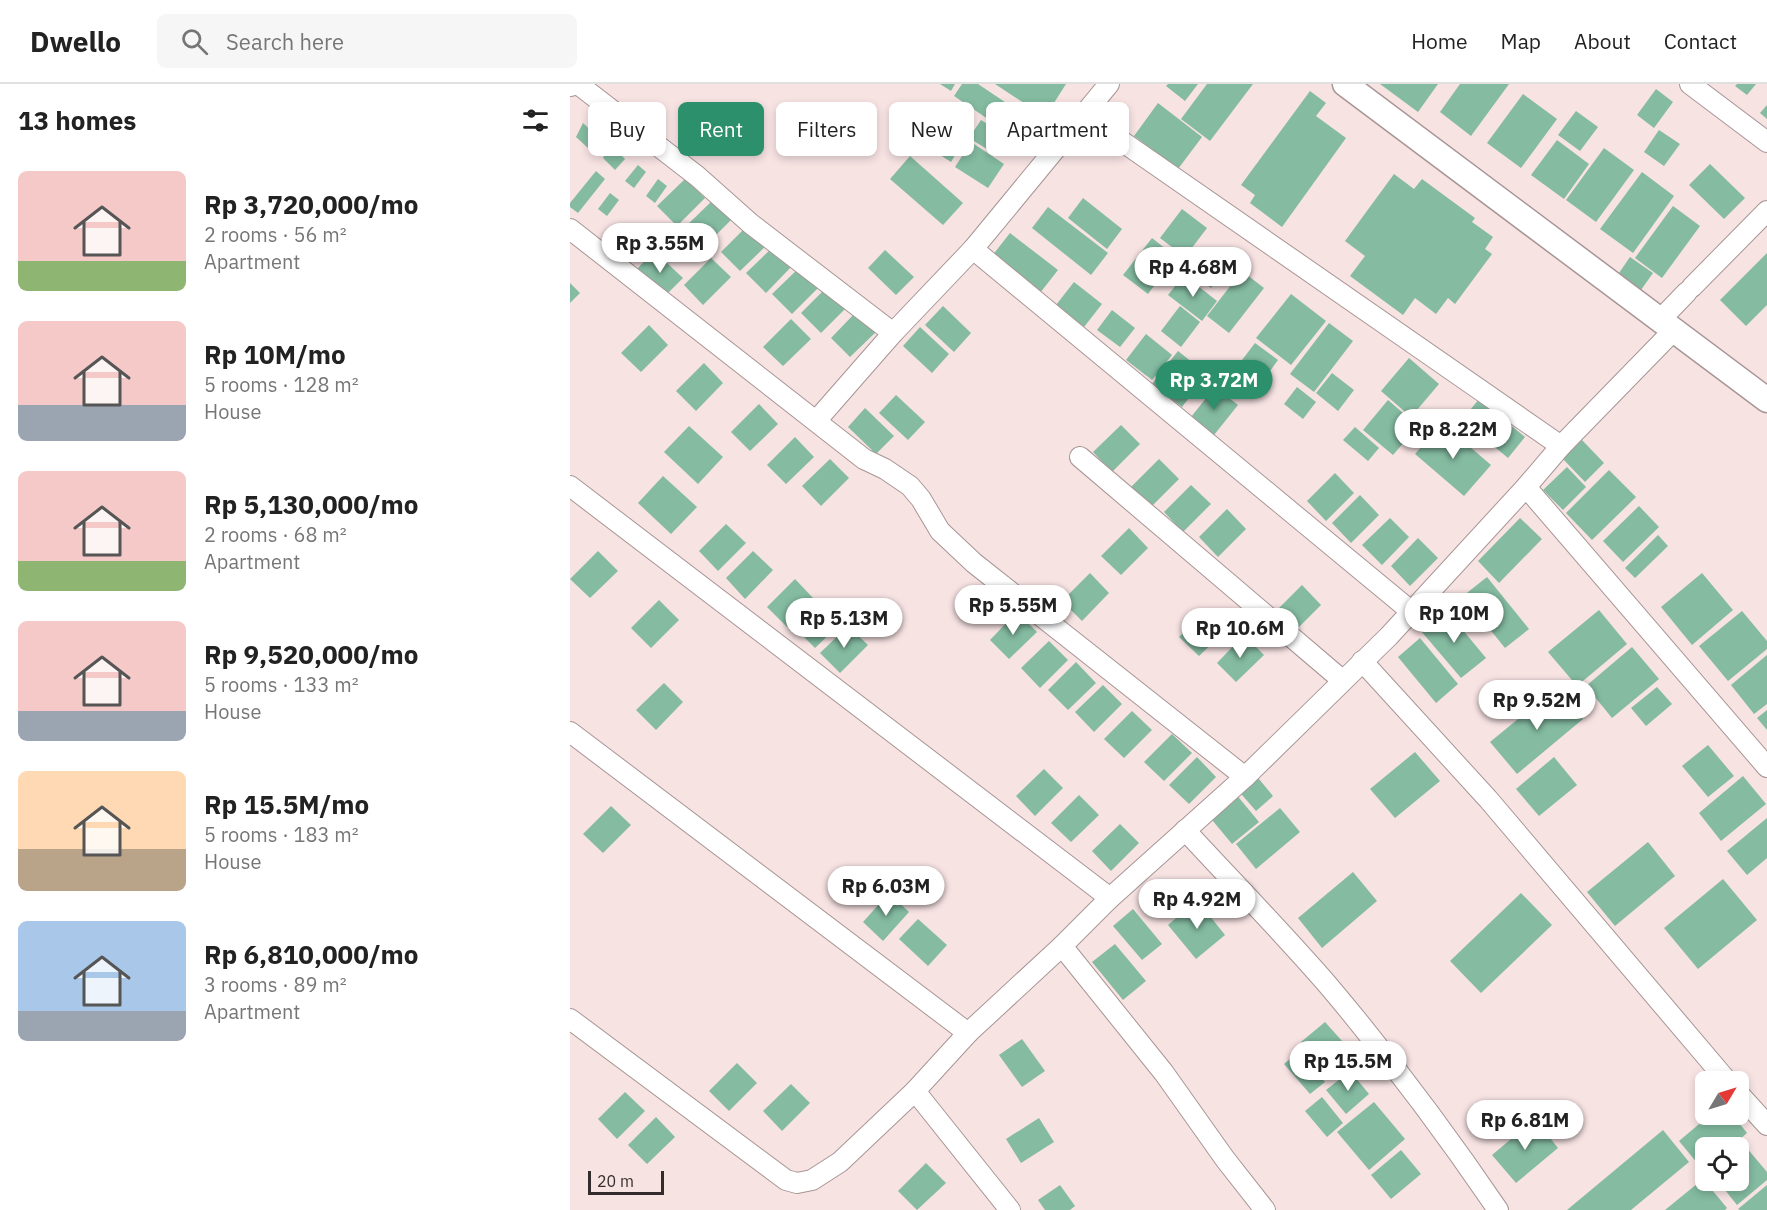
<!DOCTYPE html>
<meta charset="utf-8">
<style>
:root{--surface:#fff;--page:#f6f6f6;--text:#222;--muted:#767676;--line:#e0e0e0;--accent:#2c906c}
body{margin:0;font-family:"IBM Plex Sans",sans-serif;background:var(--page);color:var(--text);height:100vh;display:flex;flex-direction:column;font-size:22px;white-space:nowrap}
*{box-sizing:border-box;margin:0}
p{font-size:20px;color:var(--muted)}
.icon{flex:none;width:33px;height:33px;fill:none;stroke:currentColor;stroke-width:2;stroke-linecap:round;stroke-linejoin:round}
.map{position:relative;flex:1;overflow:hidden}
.details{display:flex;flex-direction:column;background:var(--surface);width:570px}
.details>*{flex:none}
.banner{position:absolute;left:18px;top:18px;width:570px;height:54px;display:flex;gap:12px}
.needle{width:39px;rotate:52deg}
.buttons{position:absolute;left:1125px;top:987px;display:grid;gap:12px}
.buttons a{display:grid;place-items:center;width:54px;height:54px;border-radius:9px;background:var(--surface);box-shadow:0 3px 9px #0003;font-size:30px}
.scale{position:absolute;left:18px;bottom:15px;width:76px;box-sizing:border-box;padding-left:6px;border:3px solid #342c2c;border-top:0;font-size:16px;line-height:21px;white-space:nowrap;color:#342c2c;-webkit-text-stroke:4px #f8e3e3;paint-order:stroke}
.price{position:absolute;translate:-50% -51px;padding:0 14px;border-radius:21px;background:#fff;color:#222;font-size:20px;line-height:39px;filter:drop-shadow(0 2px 3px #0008)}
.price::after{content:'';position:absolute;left:50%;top:36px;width:18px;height:14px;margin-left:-9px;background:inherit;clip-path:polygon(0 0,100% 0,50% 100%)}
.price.selected{background:var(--accent);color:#fff}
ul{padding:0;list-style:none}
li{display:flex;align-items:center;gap:18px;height:150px;padding:0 18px}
li span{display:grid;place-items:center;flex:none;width:168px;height:120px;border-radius:9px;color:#555}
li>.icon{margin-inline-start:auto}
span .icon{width:72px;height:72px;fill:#fffc;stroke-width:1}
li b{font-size:26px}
h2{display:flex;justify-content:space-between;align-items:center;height:72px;padding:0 18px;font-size:26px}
.chip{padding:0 21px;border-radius:9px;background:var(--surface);box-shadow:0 3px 9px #0003;font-size:21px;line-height:54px}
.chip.selected{background:var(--accent);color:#fff}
header{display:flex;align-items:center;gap:36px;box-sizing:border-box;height:84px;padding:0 30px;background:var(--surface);border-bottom:2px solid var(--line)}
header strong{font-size:28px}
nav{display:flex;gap:33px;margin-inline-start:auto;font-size:21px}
.search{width:420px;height:54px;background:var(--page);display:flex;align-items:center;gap:15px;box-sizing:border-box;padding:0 21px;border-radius:9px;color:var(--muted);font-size:22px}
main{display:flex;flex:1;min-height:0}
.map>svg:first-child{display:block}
</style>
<header>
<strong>Dwello</strong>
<div class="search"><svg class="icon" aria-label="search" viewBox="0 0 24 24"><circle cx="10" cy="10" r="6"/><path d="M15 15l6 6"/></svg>Search here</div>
<nav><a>Home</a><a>Map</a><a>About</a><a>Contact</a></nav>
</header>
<main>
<section class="details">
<h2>13 homes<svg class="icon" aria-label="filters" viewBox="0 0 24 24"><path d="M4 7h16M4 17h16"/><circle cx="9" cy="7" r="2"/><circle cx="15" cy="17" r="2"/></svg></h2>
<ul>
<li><span style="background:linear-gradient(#f6c9c9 75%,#8fb573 0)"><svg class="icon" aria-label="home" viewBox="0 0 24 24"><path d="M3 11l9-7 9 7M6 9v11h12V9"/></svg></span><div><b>Rp 3,720,000/mo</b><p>2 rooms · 56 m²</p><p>Apartment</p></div></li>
<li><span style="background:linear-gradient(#f6c9c9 70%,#9aa5b1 0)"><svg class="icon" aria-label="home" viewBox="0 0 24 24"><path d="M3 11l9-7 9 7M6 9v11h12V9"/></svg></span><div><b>Rp 10M/mo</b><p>5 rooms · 128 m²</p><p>House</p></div></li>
<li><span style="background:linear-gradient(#f6c9c9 75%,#8fb573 0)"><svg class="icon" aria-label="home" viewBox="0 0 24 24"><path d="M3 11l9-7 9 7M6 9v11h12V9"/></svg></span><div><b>Rp 5,130,000/mo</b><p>2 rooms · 68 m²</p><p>Apartment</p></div></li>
<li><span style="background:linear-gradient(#f6c9c9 75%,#9aa5b1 0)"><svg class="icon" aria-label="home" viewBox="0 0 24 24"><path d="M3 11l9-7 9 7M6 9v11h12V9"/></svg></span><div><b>Rp 9,520,000/mo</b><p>5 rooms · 133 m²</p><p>House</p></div></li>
<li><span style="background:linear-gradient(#ffd9b3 65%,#b9a48a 0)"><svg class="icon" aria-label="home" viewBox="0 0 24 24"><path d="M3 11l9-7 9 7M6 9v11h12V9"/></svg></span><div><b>Rp 15.5M/mo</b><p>5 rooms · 183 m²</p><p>House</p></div></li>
<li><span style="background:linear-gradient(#a9c7e8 75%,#9aa5b1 0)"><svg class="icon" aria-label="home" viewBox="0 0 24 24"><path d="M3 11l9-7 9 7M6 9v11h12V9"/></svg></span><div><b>Rp 6,810,000/mo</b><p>3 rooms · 89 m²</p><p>Apartment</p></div></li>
</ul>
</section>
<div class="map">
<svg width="1197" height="1126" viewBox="0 0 1197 1126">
<rect width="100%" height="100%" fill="#f8e3e3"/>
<!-- building -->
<g fill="#84bba1">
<polygon points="370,0 385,0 381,7"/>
<polygon points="392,0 408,0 450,28 437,48 384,12"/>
<polygon points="425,0 496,0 475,33"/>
<polygon points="598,0 628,0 615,17 596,2"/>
<polygon points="637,0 683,0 640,57 611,35"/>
<polygon points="810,0 868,0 848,28"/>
<polygon points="890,0 939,0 901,52 870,28"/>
<polygon points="1167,0 1186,0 1177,11 1165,2"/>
<polygon points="1086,5 1103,18 1084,44 1067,31"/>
<polygon points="740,7 756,19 746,32 776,54 712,143 680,119 685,111 671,101"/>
<polygon points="953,10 987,35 951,84 917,59"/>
<polygon points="588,19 632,53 608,85 564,52"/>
<polygon points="1197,21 1197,35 1190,29"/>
<polygon points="1006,27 1028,43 1010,67 988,51"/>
<polygon points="411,36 436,52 425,70 399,54"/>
<polygon points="13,39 29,54 18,64 6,53"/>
<polygon points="367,45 391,61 381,78 356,62"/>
<polygon points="1089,46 1110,60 1094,82 1074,68"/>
<polygon points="987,56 1019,80 994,115 961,91"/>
<polygon points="401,58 434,80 418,104 385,83"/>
<polygon points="40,60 55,75 45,86 33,74"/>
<polygon points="1034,64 1064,86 1026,138 996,116"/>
<polygon points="340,72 393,119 373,141 320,95"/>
<polygon points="1140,80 1175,114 1154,135 1119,101"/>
<polygon points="68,81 76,88 64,104 55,97"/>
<polygon points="26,87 35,95 8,129 0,123 0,119"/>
<polygon points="1072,88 1104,112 1063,169 1030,145"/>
<polygon points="824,90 844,105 852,95 905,134 902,138 923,153 915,165 922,170 885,220 878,214 866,230 845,214 833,231 780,192 795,172 775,157"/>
<polygon points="88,95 97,102 85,119 76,112"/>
<polygon points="115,95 135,114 107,142 87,122"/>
<polygon points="40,109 49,116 37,132 28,125"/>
<polygon points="513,114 552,145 537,165 498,134"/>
<polygon points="142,117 161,136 133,164 114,144"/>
<polygon points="1103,122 1130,142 1092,194 1065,174"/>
<polygon points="478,123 538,169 521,191 462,144"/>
<polygon points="612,125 637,144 615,173 590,154"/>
<polygon points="179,140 198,160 170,187 151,168"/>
<polygon points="440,149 488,186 470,209 422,172"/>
<polygon points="582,154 606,173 578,210 553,191"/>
<polygon points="204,162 223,181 196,209 176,189"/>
<polygon points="641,165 660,179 641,204 622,189"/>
<polygon points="315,166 344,193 326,211 298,184"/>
<polygon points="84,167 113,194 95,212 67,185"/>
<polygon points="1197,169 1197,221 1176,242 1150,216"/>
<polygon points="1060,173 1083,189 1071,206 1049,189"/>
<polygon points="141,174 161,193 133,221 114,201"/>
<polygon points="230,183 250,202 222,230 202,210"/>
<polygon points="672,187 694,204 659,249 637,232"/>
<polygon points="614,191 647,217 632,237 598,211"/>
<polygon points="504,198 532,220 514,243 486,221"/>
<polygon points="0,199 10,209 0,219"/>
<polygon points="259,201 279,221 251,249 231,229"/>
<polygon points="721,210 756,237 721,281 686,254"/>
<polygon points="373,222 401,249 384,268 355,241"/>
<polygon points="610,222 630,238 611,263 591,247"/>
<polygon points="288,226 308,246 280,273 261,254"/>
<polygon points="542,226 565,244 550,263 527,246"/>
<polygon points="221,235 241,255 213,282 193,263"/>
<polygon points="759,239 783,257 744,308 720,290"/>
<polygon points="79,241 98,261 71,288 51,269"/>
<polygon points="350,243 379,270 362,289 333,262"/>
<polygon points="576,250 602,271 582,296 556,276"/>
<polygon points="685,259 708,276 692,298 669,280"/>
<polygon points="608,267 637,290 612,323 582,300"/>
<polygon points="839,274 869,300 841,333 811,307"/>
<polygon points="134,279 153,299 126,327 106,307"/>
<polygon points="762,289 784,306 768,327 746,309"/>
<polygon points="645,303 668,321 644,351 621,333"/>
<polygon points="727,303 746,318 733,335 714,320"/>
<polygon points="326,311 355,338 338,356 309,329"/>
<polygon points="909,315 955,353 938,374 892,336"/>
<polygon points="818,316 848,342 823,371 793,346"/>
<polygon points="189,320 208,340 180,367 161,348"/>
<polygon points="295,324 324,352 306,370 278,343"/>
<polygon points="872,339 921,381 894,412 845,370"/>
<polygon points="551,341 570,360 542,388 523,368"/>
<polygon points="119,342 153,373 128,400 94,368"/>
<polygon points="785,343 809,364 798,377 773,356"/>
<polygon points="225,353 244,373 216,400 197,381"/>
<polygon points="1012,356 1034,379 1015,398 993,375"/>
<polygon points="260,375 279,394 251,422 232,402"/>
<polygon points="589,375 609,395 581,423 561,403"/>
<polygon points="997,383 1016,403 993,426 973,406"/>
<polygon points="1039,386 1066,413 1022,456 996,429"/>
<polygon points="765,389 784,409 756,437 737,417"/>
<polygon points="93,392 127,423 101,450 68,419"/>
<polygon points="621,401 641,420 613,448 594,428"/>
<polygon points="790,411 809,431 781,459 762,439"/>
<polygon points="1069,422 1089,443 1053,478 1033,457"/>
<polygon points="657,425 676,445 648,473 629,453"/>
<polygon points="820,434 839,453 812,481 792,461"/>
<polygon points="950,434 972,455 929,499 908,477"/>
<polygon points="156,440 176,459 148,487 129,467"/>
<polygon points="559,444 578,464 551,491 531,472"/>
<polygon points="1088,451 1098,462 1065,494 1055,484"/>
<polygon points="848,454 868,474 840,502 821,482"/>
<polygon points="28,467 48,487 20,514 0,495"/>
<polygon points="183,467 203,486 175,515 156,494"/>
<polygon points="520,489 539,509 512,537 492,517"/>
<polygon points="1132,489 1163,526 1122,561 1091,523"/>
<polygon points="917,493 959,545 935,564 893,512"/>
<polygon points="225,495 244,515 217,543 197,523"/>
<polygon points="732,501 751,521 724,548 704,529"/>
<polygon points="89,516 109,536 81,564 61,544"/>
<polygon points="253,517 273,537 245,564 226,545"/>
<polygon points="637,525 657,545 629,572 609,553"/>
<polygon points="1029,526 1057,560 1007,602 978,568"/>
<polygon points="877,527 916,574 891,594 851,547"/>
<polygon points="1172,527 1197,557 1197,565 1158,597 1129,562"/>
<polygon points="447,528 467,548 439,575 420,556"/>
<polygon points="278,542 298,561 270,589 250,569"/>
<polygon points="674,551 694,571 666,598 647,579"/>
<polygon points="850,554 888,600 866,619 828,573"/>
<polygon points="479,557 498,576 470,604 451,584"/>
<polygon points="1062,563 1089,595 1042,634 1016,602"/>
<polygon points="1197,571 1197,620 1184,630 1161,601"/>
<polygon points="506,578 526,599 498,626 478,606"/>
<polygon points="94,599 113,618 86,646 66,626"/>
<polygon points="533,601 552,620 524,648 505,628"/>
<polygon points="987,603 1013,635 947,690 920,658"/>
<polygon points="1087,603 1102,620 1076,642 1061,624"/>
<polygon points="1197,626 1197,646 1187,634"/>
<polygon points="562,627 582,646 554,674 534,655"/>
<polygon points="602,650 622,669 594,697 574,678"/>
<polygon points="1138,661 1164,692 1138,713 1112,682"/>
<polygon points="845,668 870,697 825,734 800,705"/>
<polygon points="627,673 646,693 619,720 599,701"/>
<polygon points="984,673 1007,701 969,732 946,705"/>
<polygon points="474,685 493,704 465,732 446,712"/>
<polygon points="684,689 703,712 686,727 666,704"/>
<polygon points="1173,692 1196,720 1151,757 1129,729"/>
<polygon points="665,709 689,738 662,760 638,731"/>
<polygon points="509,711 529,731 501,758 481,739"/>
<polygon points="41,722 61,741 33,769 13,750"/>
<polygon points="710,724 730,748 686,785 666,760"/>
<polygon points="1197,734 1197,774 1177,791 1157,767"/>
<polygon points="550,740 569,759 541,787 522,767"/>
<polygon points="1078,758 1105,792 1045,842 1017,808"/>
<polygon points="783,788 807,817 752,864 728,834"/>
<polygon points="1153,795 1187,836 1128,885 1094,844"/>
<polygon points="319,809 339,828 313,857 293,838"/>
<polygon points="951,809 982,841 911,909 880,877"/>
<polygon points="627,816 655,851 626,875 598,841"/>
<polygon points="563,825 592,860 572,876 543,842"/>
<polygon points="348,835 377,861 358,882 329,855"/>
<polygon points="545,860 576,897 553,916 522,878"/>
<polygon points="755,938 773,958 748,978 731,958"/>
<polygon points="452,955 475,987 452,1003 429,971"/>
<polygon points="729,967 755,998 740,1010 714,980"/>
<polygon points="167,979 187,999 159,1027 139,1007"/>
<polygon points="780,987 799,1010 776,1030 756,1006"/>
<polygon points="221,1000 240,1019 212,1047 193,1027"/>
<polygon points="55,1008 75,1027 47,1055 28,1035"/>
<polygon points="752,1013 773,1039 757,1053 735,1027"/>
<polygon points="804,1018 835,1055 799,1086 767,1048"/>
<polygon points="1141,1030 1162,1030 1177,1049 1160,1064 1136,1064 1136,1084 1133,1086 1109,1057"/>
<polygon points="86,1033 105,1053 77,1080 58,1061"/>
<polygon points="469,1034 484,1058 451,1079 436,1055"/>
<polygon points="965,1035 988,1064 946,1099 922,1071"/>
<polygon points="1093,1046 1119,1078 1061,1126 997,1126"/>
<polygon points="1176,1063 1197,1088 1197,1096 1167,1121 1147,1096 1168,1096 1168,1069"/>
<polygon points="831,1066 851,1090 821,1115 801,1091"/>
<polygon points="356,1079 376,1099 347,1126 328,1107"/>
<polygon points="1133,1095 1157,1124 1155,1126 1095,1126"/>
<polygon points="490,1101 505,1122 500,1126 475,1126 468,1116"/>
<polygon points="1197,1101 1197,1126 1170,1126 1168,1125"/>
</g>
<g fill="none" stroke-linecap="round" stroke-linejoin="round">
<defs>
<g id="minor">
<polyline points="1120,0 1197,58"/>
<polyline points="0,2 8,0 127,92 181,140 323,249"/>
<polyline points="514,31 991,362"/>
<polyline points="0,145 294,375 315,385 340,402 351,415 370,447 404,479 675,693"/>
<polyline points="403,165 842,528"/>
<polyline points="1122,203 1197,127"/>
<polyline points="1091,235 1117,208"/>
<polyline points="246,337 323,249 403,165 539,0"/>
<polyline points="510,373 772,596"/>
<polyline points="0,402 540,814"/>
<polyline points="956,403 1197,683"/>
<polyline points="792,577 918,715 1158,998"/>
<polyline points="0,648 398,949 345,1007 270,1078 242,1096 227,1099 216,1096 0,935"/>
<path d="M 615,746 C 662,797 711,847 757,900 C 818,972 875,1048 928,1126"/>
<polyline points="492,862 594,989 655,1075 695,1126"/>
<polyline points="398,949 492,862 540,814 675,693 819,552 956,403 991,362 1105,245"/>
<polyline points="345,1007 440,1126"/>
<polyline points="1168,1009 1197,1041"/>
</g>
<polyline id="tertiary" points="775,0 1197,316"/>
</defs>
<!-- minor casing -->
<use href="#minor" stroke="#a89595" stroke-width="22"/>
<!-- tertiary casing -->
<use href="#tertiary" stroke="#a89595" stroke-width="27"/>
<!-- minor -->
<use href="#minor" stroke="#fff" stroke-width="20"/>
<!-- tertiary -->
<use href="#tertiary" stroke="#fff" stroke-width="24"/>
</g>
</svg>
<div class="buttons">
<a><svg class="needle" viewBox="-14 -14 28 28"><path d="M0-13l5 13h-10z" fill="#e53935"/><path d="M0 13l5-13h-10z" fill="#767676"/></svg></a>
<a><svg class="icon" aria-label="locate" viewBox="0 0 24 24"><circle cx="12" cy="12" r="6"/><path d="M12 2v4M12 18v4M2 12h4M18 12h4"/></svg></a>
</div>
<div class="scale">20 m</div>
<b class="price" style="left:90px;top:190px">Rp 3.55M</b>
<b class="price" style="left:623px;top:214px">Rp 4.68M</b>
<b class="price selected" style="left:644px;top:327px">Rp 3.72M</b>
<b class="price" style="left:883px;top:376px">Rp 8.22M</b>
<b class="price" style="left:443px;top:552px">Rp 5.55M</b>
<b class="price" style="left:884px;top:560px">Rp 10M</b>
<b class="price" style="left:274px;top:565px">Rp 5.13M</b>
<b class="price" style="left:670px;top:575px">Rp 10.6M</b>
<b class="price" style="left:967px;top:647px">Rp 9.52M</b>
<b class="price" style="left:316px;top:833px">Rp 6.03M</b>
<b class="price" style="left:627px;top:846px">Rp 4.92M</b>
<b class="price" style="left:778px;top:1008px">Rp 15.5M</b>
<b class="price" style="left:955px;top:1067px">Rp 6.81M</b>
<div class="banner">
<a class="chip">Buy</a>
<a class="chip selected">Rent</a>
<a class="chip">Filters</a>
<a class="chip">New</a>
<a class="chip">Apartment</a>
</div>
</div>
</main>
